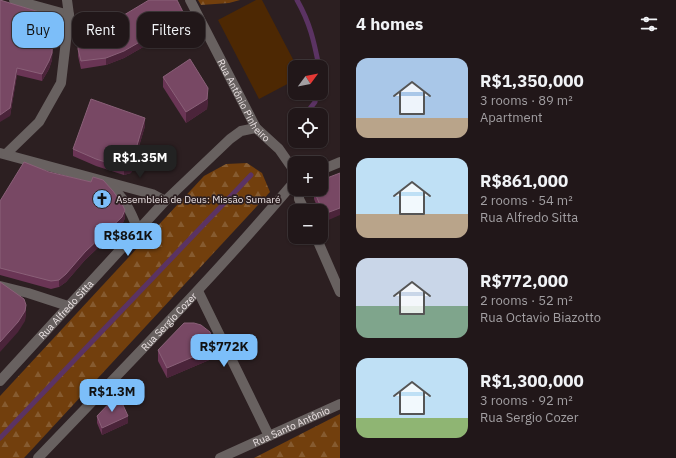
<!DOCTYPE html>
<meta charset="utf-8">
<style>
:root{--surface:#211719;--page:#2d2426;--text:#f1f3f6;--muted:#a29fa2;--line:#3e3638;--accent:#7cbef9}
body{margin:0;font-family:"IBM Plex Sans",sans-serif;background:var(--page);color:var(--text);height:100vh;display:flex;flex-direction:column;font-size:15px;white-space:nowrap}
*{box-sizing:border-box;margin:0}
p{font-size:13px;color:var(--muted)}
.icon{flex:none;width:22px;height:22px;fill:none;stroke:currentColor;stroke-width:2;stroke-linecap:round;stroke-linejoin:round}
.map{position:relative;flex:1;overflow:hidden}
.side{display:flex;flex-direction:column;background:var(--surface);width:336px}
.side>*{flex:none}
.banner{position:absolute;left:12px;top:12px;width:268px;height:36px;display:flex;gap:8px}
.needle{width:26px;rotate:58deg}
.controls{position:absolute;left:288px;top:60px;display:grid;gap:8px}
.controls a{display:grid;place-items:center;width:40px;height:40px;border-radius:8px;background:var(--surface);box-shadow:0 1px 3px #0004,0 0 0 1px var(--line);font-size:20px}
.price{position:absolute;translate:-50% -34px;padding:0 9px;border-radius:8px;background:var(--accent);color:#111;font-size:13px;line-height:26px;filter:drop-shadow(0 1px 2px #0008)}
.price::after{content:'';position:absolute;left:50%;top:24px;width:12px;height:9px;margin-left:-6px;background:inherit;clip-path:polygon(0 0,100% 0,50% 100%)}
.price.active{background:#222;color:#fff}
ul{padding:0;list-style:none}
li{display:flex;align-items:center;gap:12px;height:100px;padding:0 16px}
li span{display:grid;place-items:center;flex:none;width:112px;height:80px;border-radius:12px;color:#555}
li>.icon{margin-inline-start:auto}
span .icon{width:48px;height:48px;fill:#fffc;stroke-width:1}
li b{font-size:17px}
h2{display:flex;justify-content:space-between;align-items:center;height:48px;padding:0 16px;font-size:17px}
.pill{padding:0 14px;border-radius:12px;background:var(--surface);box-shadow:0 1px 3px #0004,0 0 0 1px var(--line);font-size:14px;line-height:36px}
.pill.active{background:var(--accent);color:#111}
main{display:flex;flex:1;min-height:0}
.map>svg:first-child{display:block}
</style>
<main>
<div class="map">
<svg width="340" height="458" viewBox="0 0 340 458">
<defs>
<pattern id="forest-firs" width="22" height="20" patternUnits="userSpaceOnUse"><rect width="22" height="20" fill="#723f0d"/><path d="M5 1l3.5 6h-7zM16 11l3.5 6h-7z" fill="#865b30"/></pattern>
</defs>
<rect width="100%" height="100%" fill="#2c1f21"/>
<!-- forest -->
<g fill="url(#forest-firs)">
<polygon points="198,0 240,0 229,3 201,5"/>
<polygon points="247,163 262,173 270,192 24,458 0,458 0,396 204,176 226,164"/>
<polygon points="340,414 340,458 254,458"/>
</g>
<!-- garden -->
<polygon fill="#4d2803" points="256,0 262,0 297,67 295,67 295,80 259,99 218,20"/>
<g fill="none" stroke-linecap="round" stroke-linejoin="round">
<!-- stream -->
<g stroke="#5b3363" stroke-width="5">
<path d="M 297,0 C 310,23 314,41 319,67"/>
<polyline points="305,115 315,102 317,93"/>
<polyline points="294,129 295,128"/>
<polyline points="0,438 251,175"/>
</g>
<!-- minor -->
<g stroke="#686160" stroke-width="10">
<polyline points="14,0 69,15"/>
<path id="s1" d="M 190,0 L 256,128 L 279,149 L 295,172"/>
<polyline points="0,153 152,194 165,201"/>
<polyline points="6,154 39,122 61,83 69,15 67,0"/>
<polyline points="321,170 340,162"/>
<path d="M 108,183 C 124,198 130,209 138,230"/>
<polyline points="299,189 299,199 305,211"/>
<polyline points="316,237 340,292"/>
<polyline points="0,286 28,293 68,306"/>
<polyline points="198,291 269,436"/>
<path id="s2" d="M 0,381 L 165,201 L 230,139 L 241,131 L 256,128"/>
<path id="s3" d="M 38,458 C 125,367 214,277 295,181"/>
<path id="s4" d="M 220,458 L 340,404"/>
</g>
</g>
<!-- wall -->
<g fill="#6a3555">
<polygon points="0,0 53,35 52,60 49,69 42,81 17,75 10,116"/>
<polygon points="185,23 124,58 106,65 81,69 78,56 79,32"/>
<polygon points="163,77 208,99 207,109 186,123 163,87"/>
<polygon points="145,126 131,173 124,175 96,166 73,156 73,149"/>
<polygon points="49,172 91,182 125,218 122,225 85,260 66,282 59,287 51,289 0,275 0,201"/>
<polygon points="327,178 324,222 321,215 321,211 319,211 314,199 314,191"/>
<polygon points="158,350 214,358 167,378 158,361"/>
<polygon points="97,416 128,423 102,435 97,423"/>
</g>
<!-- shaded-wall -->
<g fill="#4b243a">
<polygon points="185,16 185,23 124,58 106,65 106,58"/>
<polygon points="53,27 52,60 49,69 42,81 42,74"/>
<polygon points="17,68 17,75 10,116 0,122 0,115"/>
<polygon points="208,88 208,99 207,109 186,123 186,112"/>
<polygon points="145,118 145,126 131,173 124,175 124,168"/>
<polygon points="340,208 340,215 324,222 324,214"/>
<polygon points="125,210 125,218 122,225 85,260 66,282 59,287 59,280"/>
<polygon points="26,305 26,316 25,321 18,332 0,352 0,342"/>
<polygon points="214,348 214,358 167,378 167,368"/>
<polygon points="128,416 128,423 102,435 102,428"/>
</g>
<!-- building -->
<g fill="#784864" stroke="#8a6078">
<polygon points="0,0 49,15 53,27 52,53 49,61 42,74 17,68 10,108 0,115"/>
<polygon points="149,0 177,0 185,16 124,51 106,58 81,61 78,49 79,32 114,21"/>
<polygon points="190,59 208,88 207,99 186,112 163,77"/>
<polygon points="91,99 145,118 131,166 124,168 96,159 73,149"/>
<polygon points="24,162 49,172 91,182 93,177 103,180 113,191 122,204 125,210 122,217 85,252 66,274 59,280 51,281 0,268 0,201"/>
<polygon points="340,173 340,208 324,214 314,191 316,189 321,189 321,184 327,178"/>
<polygon points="0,282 24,299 26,305 25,311 18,322 0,342"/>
<polygon points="184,323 194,323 201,325 210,332 214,348 167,368 158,350"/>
<polygon points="118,394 128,416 102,428 97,416"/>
</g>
<!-- icons -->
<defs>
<symbol id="church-disc" viewBox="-11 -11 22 22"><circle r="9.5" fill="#7cbef9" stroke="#2c1f21"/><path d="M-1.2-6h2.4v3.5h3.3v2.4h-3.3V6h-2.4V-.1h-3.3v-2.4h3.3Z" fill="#111"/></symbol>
</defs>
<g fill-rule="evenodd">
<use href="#church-disc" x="91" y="188" width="22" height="22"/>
</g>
<g text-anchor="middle" stroke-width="3.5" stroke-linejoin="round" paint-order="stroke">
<!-- street labels -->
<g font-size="10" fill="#ece3e4" stroke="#2c1f21">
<text dy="4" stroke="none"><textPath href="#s1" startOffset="114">Rua Antônio Pinheiro</textPath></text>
<text dy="4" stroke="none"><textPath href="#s2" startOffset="97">Rua Alfredo Sitta</textPath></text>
<text dy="4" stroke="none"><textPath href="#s3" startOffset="189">Rua Sergio Cozer</textPath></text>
<text dy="4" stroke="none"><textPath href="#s4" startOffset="78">Rua Santo Antônio</textPath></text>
</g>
<!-- poi labels -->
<g font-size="10" fill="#ece3e4" stroke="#2c1f21" text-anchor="start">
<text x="116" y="203">Assembleia de Deus: Missão Sumaré</text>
</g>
</g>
</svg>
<div class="controls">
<a><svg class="needle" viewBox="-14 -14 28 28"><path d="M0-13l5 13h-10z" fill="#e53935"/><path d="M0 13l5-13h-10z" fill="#a29fa2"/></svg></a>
<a><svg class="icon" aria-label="locate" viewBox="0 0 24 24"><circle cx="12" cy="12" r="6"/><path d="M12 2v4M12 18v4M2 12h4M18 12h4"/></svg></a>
<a>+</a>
<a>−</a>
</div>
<b class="price active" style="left:140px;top:179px">R$1.35M</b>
<b class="price" style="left:128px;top:257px">R$861K</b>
<b class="price" style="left:224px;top:368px">R$772K</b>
<b class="price" style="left:112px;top:413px">R$1.3M</b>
<div class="banner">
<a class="pill active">Buy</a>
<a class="pill">Rent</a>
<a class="pill">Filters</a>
</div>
</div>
<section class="side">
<h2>4 homes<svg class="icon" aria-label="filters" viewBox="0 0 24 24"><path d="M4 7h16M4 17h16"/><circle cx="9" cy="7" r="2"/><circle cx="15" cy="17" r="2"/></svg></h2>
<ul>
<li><span style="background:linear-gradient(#a9c7e8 75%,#b9a48a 0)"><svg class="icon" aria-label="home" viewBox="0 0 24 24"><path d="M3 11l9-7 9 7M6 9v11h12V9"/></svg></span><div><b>R$1,350,000</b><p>3 rooms · 89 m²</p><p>Apartment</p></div></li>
<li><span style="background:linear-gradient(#bfe0f5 70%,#b9a48a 0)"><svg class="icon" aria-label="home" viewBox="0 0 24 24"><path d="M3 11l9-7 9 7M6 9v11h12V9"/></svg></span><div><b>R$861,000</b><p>2 rooms · 54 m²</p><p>Rua Alfredo Sitta</p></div></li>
<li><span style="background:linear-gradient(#c9d6e8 60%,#7fa58c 0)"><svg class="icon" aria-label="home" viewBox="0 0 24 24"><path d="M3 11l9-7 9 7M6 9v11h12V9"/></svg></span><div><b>R$772,000</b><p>2 rooms · 52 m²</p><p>Rua Octavio Biazotto</p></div></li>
<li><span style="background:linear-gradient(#bfe0f5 75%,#8fb573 0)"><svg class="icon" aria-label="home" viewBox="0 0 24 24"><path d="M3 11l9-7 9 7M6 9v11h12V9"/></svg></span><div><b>R$1,300,000</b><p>3 rooms · 92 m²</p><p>Rua Sergio Cozer</p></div></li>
</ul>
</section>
</main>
